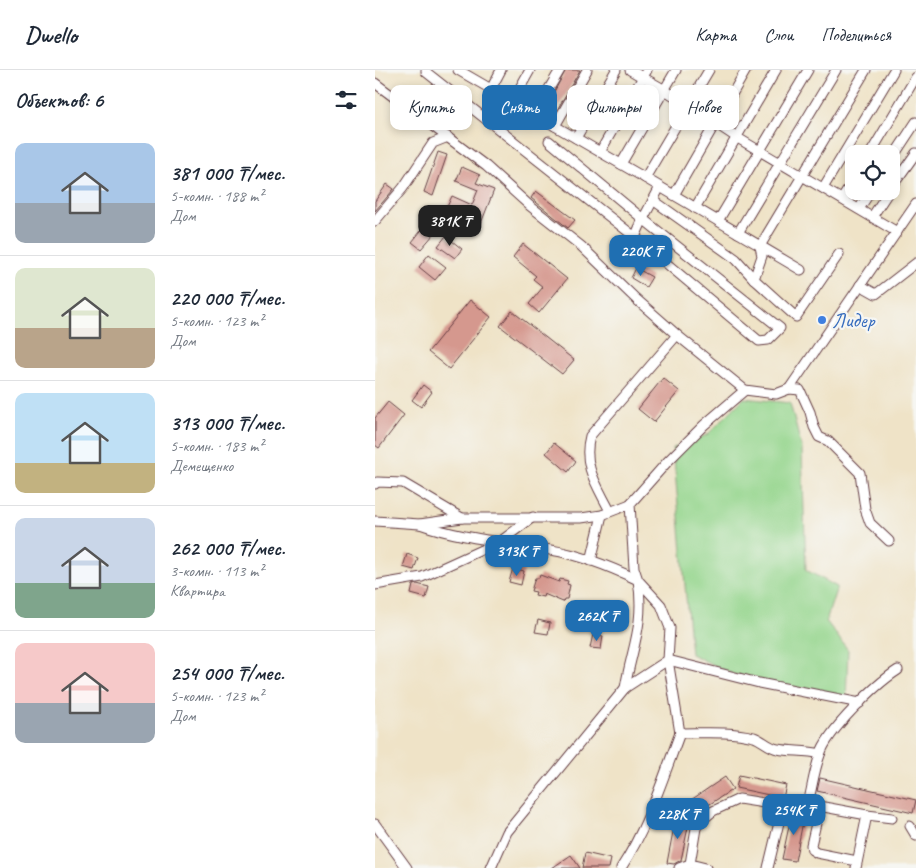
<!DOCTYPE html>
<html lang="ru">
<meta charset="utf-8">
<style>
:root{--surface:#fff;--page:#f2f2f3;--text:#1f2937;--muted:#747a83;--line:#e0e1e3;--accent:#1f6fb2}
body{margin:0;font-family:Caveat,sans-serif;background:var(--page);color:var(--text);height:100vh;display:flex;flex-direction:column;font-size:19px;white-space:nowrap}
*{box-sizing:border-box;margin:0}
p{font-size:16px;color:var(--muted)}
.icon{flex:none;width:28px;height:28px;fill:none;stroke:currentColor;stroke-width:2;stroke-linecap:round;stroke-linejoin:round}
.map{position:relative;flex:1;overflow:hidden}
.drawer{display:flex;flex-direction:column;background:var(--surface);width:375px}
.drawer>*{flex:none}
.top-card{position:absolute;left:15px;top:15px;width:450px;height:45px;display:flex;gap:10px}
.tools{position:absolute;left:470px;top:75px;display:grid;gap:10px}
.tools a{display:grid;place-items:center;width:55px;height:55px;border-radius:10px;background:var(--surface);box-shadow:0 2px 8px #0003;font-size:25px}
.price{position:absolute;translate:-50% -42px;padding:0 11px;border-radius:10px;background:var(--accent);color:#fff;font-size:16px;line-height:32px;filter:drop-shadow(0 1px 2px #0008)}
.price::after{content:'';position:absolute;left:50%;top:30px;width:15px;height:11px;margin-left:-8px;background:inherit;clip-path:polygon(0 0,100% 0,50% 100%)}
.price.selected{background:#222;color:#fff}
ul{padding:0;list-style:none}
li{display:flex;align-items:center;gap:15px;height:125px;padding:0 15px}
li+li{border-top:1px solid var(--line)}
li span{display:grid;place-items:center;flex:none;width:140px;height:100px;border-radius:10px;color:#555}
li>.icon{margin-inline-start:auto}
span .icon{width:60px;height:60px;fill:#fffc;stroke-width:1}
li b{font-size:21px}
h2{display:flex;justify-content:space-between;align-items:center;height:60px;padding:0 15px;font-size:21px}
.chip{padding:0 18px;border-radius:10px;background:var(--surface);box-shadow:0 2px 8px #0003;font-size:18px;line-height:45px}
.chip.selected{background:var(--accent);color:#fff}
header{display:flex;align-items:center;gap:30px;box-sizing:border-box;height:70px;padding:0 25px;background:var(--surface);border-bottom:1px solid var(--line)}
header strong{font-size:24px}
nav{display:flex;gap:28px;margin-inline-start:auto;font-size:18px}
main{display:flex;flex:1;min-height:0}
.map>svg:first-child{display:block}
</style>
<header>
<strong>Dwello</strong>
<nav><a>Карта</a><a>Слои</a><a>Поделиться</a></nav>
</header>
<main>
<section class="drawer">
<h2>Объектов: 6<svg class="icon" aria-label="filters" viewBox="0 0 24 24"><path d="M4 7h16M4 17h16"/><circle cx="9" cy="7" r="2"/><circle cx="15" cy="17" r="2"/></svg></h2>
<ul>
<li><span style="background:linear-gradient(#a9c7e8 60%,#9aa5b1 0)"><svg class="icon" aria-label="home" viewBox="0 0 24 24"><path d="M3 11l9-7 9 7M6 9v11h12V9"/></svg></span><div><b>381 000 ₸/мес.</b><p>5-комн. · 188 m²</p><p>Дом</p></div></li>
<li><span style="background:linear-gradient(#dfe7d0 60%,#b9a48a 0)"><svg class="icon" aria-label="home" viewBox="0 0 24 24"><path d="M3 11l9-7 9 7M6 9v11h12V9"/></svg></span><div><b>220 000 ₸/мес.</b><p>5-комн. · 123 m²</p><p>Дом</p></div></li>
<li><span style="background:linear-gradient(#bfe0f5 70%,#c2b280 0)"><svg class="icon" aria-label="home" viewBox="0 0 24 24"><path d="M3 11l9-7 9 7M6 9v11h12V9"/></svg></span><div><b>313 000 ₸/мес.</b><p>5-комн. · 183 m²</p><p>Демещенко</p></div></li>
<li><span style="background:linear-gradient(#c9d6e8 65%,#7fa58c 0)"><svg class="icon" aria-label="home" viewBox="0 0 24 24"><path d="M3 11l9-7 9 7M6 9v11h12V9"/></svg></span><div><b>262 000 ₸/мес.</b><p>3-комн. · 113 m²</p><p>Квартира</p></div></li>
<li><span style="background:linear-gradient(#f6c9c9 60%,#9aa5b1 0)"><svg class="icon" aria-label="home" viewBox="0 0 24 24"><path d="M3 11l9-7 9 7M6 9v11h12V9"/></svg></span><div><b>254 000 ₸/мес.</b><p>5-комн. · 123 m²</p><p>Дом</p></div></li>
</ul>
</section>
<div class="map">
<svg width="541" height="798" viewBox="0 0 541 798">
<rect width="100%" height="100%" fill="#f6f6f2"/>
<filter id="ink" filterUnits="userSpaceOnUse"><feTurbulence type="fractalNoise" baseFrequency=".02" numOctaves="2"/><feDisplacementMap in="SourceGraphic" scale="10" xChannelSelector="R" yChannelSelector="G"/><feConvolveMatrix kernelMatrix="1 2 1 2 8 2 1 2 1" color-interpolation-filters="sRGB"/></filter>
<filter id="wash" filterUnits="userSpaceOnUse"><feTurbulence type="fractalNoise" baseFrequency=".0096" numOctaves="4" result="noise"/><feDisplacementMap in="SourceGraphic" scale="20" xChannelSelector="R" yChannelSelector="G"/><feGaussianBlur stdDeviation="1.12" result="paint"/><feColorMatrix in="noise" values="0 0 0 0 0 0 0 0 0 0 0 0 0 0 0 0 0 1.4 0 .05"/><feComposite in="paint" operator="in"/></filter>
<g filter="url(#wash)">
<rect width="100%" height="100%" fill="#efe3c7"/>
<!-- green -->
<polygon fill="#94d58c" stroke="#6f7a5c" points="369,328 415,333 427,379 431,500 462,517 451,551 473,580 471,630 357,604 316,584 298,378 332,365"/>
<g id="blocks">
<!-- building -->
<g fill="#d5988e">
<polygon points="191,0 205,0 178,47 168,42"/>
<polygon points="63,82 72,85 58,126 49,122"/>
<polygon points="87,97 105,105 101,113 119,120 103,161 89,156 92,148 86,146 80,140 78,142 71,139 77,126 97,135 103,120 81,111"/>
<polygon points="12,114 19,119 0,141 0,131"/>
<polygon points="161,121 200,150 193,158 156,128"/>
<polygon points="50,156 59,164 46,179 37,172"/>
<polygon points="71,166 87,179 80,188 63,176"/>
<polygon points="148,174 192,209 164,243 154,234 168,217 158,209 161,206 138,187"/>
<polygon points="54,184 71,197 60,210 44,197"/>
<polygon points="261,198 277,207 271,217 256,208"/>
<polygon points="95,230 116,247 74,299 53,282"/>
<polygon points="137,241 199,290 187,304 125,256"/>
<polygon points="288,308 304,321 279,352 263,339"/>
<polygon points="48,315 57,322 46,337 37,330"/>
<polygon points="13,332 29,345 4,378 0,375 0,348"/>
<polygon points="179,373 201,391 193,402 171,383"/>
<polygon points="32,484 43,488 39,500 28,497"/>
<polygon points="138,498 149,501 146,515 134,512"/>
<polygon points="165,505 184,512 185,509 193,511 192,514 195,515 192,529 189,529 188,532 169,524 168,527 160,525 161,522 156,521 160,508 164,508"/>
<polygon points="42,514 54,517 51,528 36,524 38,515"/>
<polygon points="231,540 244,543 241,558 227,554"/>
<polygon points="163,550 175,553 173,564 160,562"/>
<polygon points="218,564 228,566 226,579 215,578"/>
<polygon points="364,705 411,715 408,728 361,718"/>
<polygon points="350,707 358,719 318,745 310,734"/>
<polygon points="445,708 541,730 538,743 442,721"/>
<polygon points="423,741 430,742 420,791 407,789 417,742"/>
<polygon points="301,746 315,748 306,790 299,794 292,793"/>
<polygon points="210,783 236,789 234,798 207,798"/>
<polygon points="196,785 205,798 177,798"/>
</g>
</g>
</g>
<g filter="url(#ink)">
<use href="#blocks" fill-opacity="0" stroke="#633c42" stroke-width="1"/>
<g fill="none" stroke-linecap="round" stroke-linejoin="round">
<defs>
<g id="minor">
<polyline points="51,0 51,2 260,167 384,271 393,270 405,258 268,149 260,167"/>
<polyline points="83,0 180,56"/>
<polyline points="212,0 180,56 270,108"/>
<polyline points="255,0 290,20 361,67 522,162"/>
<polyline points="334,0 270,108 426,200"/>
<polyline points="0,13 111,96 155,136 206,176 261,229 302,265 370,320 401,324 414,319 425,320 435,342 439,357 444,367 453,371 485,403 490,439 495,453 514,471"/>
<polyline points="116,19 126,0"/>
<polyline points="137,32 155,0"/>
<polyline points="159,44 185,0"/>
<polyline points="201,68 241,0"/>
<polyline points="174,71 268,149 285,117"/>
<polyline points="225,82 272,0"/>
<polyline points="495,84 541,7"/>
<polyline points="516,90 541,52"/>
<polyline points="246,94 301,0"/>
<polyline points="448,118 519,0"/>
<polyline points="516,118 541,83"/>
<polyline points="299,125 371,0"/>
<polyline points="467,129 479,110"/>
<polyline points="278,130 361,189 379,209"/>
<polyline points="320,138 401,0"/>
<polyline points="484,139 496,121"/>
<polyline points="497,147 514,121"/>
<polyline points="0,151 28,118 58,73 73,67"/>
<polyline points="343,151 433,0"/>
<polyline points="363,163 461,0"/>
<polyline points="464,184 421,247 379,209 387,186 385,176 491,0"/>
<polyline points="485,215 501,224 541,193"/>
<polyline points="414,319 541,134"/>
<polyline points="0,414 2,412 28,413 87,448 206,448 227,445 255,434"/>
<path d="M 235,441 C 222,415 207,396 215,366 L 302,265"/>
<polyline points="0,451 45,454 87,448"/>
<path d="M 45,454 C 87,469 132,472 176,480 C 206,485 236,497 263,510 C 270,554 257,577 250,618"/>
<polyline points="216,491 227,445"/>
<polyline points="0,515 47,507 126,471 158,447"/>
<polyline points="305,663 293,590 295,558 286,535 263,510 259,498 255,434 293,391 329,355 370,320"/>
<path d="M 305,663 C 330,663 354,661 379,667 C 388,670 394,678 403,679 C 417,682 431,680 445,684"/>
<path d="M 433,734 C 437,718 439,701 445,685 C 452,661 501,614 523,600"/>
<polyline points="445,736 436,775 437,780 442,783 482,791"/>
<polyline points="492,745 517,748"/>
<polyline points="0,754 32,798"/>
<polyline points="535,756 541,766"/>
<polyline points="315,794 321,758 325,752 338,741 364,729 408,736 433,734 492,745 481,798"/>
<polyline points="116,798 132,762 250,618 293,590 384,613 485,633"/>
<path d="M 246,798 C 273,757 288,708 305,663"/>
<polyline points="304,798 315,794 331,798"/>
<polyline points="393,798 408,736"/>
</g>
</defs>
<!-- minor casing -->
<use href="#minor" stroke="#633c42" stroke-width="11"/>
<!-- minor -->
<use href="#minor" stroke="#fff" stroke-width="9"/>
</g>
</g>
<!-- markers -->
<circle fill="#3f7fe0" stroke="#f6f6f2" stroke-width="2" cx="447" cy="250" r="5"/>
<g text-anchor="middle" stroke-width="4.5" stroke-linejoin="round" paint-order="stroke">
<!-- shop labels -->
<g font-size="21" fill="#366cbe" stroke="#f6f6f2" text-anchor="start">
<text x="457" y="257">Лидер</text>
</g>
</g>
</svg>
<div class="tools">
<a><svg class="icon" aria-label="locate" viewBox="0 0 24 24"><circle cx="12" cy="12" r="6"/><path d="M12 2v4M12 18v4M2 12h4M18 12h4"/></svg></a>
</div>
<b class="price selected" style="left:75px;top:177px">381K ₸</b>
<b class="price" style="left:266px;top:207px">220K ₸</b>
<b class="price" style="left:142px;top:507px">313K ₸</b>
<b class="price" style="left:222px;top:572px">262K ₸</b>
<b class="price" style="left:419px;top:766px">254K ₸</b>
<b class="price" style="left:303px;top:770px">228K ₸</b>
<div class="top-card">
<a class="chip">Купить</a>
<a class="chip selected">Снять</a>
<a class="chip">Фильтры</a>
<a class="chip">Новое</a>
</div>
</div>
</main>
